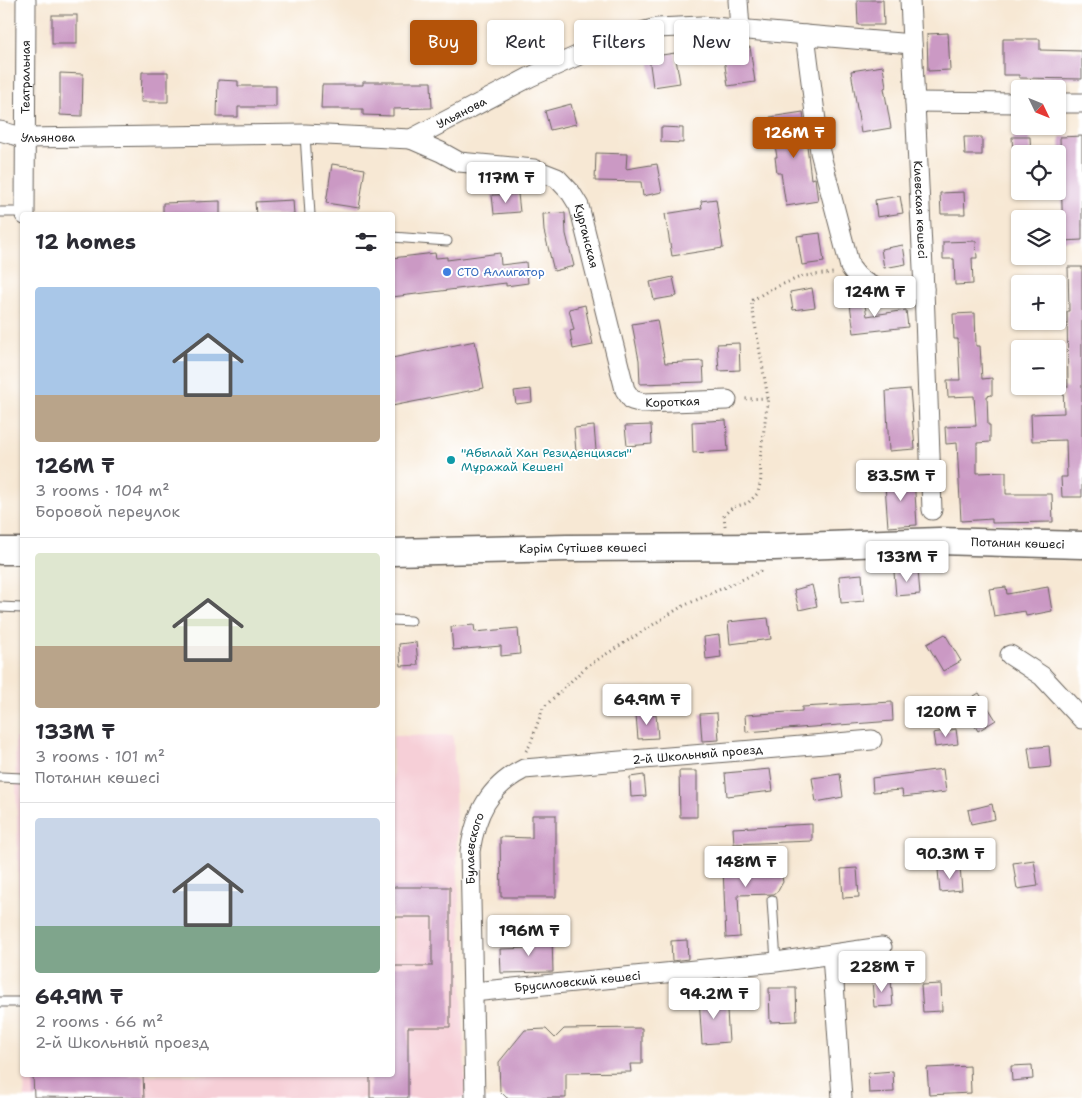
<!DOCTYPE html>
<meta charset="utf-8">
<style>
:root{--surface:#fff;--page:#f2f2f3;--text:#2b2b33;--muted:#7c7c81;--line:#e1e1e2;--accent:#b45309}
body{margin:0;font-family:"Shantell Sans",sans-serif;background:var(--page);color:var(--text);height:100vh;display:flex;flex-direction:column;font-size:19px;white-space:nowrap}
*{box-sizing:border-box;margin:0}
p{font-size:16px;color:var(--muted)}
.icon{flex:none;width:28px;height:28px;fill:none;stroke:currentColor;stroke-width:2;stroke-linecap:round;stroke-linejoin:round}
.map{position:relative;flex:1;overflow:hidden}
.side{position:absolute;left:20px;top:212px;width:375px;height:865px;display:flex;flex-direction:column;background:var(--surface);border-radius:5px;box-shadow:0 1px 4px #0004}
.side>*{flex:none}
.banner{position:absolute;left:410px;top:20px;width:475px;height:45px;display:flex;gap:10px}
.needle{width:32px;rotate:133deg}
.buttons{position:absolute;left:1011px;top:80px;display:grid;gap:10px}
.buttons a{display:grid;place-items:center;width:55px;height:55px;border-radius:5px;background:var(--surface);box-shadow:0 1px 4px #0004;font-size:25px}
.price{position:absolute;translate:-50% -42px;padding:0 11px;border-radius:5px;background:#fff;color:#222;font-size:16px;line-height:32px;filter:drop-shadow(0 1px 2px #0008)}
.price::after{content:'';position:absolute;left:50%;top:30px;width:15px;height:11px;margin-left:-8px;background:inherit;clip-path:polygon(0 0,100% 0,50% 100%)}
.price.selected{background:var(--accent);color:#fff}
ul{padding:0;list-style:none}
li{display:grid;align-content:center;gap:10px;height:265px;padding:0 15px}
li+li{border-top:1px solid var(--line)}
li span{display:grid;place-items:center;height:155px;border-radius:5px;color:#555}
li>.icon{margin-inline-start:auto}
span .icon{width:90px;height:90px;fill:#fffc;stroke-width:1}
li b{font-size:21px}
h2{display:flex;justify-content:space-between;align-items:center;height:60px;padding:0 15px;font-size:21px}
.pill{padding:0 18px;border-radius:5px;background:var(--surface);box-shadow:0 1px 4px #0004;font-size:18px;line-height:45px}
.pill.selected{background:var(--accent);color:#fff}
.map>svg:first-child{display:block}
</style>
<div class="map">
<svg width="1082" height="1098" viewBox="0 0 1082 1098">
<rect width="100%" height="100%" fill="#fff"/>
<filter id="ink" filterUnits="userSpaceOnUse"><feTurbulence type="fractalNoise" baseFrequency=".02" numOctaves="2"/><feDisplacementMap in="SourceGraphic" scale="10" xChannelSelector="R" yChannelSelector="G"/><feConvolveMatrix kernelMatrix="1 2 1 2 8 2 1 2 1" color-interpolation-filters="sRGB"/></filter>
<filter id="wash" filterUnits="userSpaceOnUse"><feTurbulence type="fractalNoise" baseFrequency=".0096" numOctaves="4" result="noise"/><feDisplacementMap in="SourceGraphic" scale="20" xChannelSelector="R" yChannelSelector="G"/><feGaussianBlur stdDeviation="1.12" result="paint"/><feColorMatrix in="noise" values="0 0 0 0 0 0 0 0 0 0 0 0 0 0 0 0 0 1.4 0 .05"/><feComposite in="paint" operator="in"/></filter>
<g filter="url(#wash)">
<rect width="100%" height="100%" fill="#f7e8d4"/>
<!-- built -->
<g fill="#f6cfd7">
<polygon points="453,735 466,1098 25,1098 24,1075 392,1075 393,736"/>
<polygon points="15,738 22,738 22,1025"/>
</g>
<g id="blocks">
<!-- building -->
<g fill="#cb99c4">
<polygon points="857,0 883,0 884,25 858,25"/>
<rect x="52" y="15" width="25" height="29"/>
<polygon points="948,33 950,70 928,71 927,34"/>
<polygon points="1003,39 1040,39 1040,50 1082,51 1082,79 1019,78 1019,75 1003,75"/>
<polygon points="750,47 755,82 728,86 723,52"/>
<polygon points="675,53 680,83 653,87 649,57"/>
<polygon points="883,66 886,87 884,88 891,128 861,133 851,71"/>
<polygon points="142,72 168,72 168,102 141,102"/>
<polygon points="60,73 83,74 82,116 60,115"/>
<polygon points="218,80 238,81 238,86 276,86 276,107 238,107 238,117 217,117"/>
<polygon points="363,82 431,82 432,108 393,109 393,116 363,115 363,109 321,109 322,85 363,85"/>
<polygon points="571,104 576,124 550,130 545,111"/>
<polygon points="803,112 811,179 815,178 818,201 786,206 781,173 777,173 775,157 777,157 770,117"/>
<polygon points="661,127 683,128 683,143 661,142"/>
<polygon points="1082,136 1082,240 1063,241 1060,137"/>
<polygon points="964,137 982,137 982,155 965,155"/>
<polygon points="1012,137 1030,137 1031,154 1013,154"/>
<polygon points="596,153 627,154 626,169 657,164 662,192 643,196 641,182 595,181"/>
<polygon points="332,164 365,169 359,208 326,203"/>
<polygon points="964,192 965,214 941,214 940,193"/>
<polygon points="518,194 520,212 494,214 492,195"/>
<polygon points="900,196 903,213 877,217 875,200"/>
<polygon points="716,199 723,248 672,256 665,214 702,208 701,201"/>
<polygon points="293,200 294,215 256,215 255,202"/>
<polygon points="220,201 220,215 163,215 163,203"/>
<polygon points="565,213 566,234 574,266 554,271 544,231 543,214"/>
<polygon points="820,233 824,262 802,265 797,236"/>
<polygon points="976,241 977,258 972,258 973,284 955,285 954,259 943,259 943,242"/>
<polygon points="903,245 906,264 884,268 881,249"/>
<polygon points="435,253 436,258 447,257 447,260 500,253 501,265 526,262 528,283 506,286 506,283 392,297 392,258"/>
<polygon points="1068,267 1082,267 1082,497 1062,497 1061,477 1067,477 1066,440 1032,441 1031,414 1064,413 1063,387 1068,387 1067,311 1069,311"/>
<polygon points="673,277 677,296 654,300 650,282"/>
<polygon points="812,288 815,307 793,310 790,292"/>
<polygon points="863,295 867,316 906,310 908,327 854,333 849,297"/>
<polygon points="585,305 593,345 573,349 570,331 574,330 569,309"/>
<polygon points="975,313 976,346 980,346 982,379 992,378 992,395 987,396 988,425 990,425 990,442 977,443 977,473 1006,472 1006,494 1052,494 1053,522 992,523 992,519 961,521 957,443 946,444 945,427 976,426 974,396 948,397 947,380 960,380 958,339 954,339 953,314"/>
<polygon points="657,320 665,363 703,361 704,382 640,384 639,360 632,324"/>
<polygon points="475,341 484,388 392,406 392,358"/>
<polygon points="739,343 740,370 719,371 717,344"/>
<polygon points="531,389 532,402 516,404 514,391"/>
<polygon points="910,389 915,449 889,451 886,391"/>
<polygon points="726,420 728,451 693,453 692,422"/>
<polygon points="651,425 652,444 627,446 625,426"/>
<polygon points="594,426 596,450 576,452 574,428"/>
<polygon points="914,477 917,525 888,527 885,485 887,485 887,478"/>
<polygon points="918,570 920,594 896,596 894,572"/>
<polygon points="862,574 864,601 841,603 839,576"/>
<polygon points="812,585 817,606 799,610 794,590"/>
<polygon points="1006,587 1007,594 1048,587 1052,611 1026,616 1025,611 994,616 989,589"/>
<polygon points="768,618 771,639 730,644 728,622"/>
<polygon points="474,625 475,632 518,628 520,654 501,656 501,646 453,650 451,627"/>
<polygon points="945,634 961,661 943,671 927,644"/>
<polygon points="719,635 721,657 706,659 704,637"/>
<polygon points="416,642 418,665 401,666 399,644"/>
<polygon points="979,693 996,720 978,731 961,704"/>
<polygon points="892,702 893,721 746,732 745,715 802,711 802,707"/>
<polygon points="717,713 719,740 702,741 700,714"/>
<polygon points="656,714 658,738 638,739 636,715"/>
<polygon points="956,729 958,744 935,747 933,733"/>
<polygon points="1049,746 1051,767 1031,769 1028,748"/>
<polygon points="770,769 773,791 727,796 725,773"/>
<polygon points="943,769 946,792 903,797 902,790 873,792 872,778"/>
<polygon points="679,771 697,771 697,817 680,817"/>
<polygon points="840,774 843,797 816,802 812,778"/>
<polygon points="644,775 646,796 631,797 630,777"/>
<polygon points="992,804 995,819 971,824 968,810"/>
<polygon points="532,815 556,815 556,897 501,897 500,837 532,838"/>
<polygon points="812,824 812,841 734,844 733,828"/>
<polygon points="734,853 776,869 782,877 783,882 778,891 774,894 738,895 740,937 726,938 723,868 735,867"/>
<polygon points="1034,860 1038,886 1017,889 1013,863"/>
<polygon points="857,868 859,897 843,898 841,869"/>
<polygon points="960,868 962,890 940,892 938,870"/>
<polygon points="392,887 450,887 450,1027 408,1027 408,1098 370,1098 370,1075 392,1075 392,966 432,966 432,917 392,917"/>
<polygon points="531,936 552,936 553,972 501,973 500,949 531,948"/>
<polygon points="687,940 688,959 672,961 671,941"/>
<polygon points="891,979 893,1006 874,1007 872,980"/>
<polygon points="941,984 942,1011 923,1012 921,985"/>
<polygon points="769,988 796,988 797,1021 770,1022"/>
<polygon points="726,996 729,1042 702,1044 699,997"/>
<polygon points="642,1028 642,1064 630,1064 631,1072 566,1073 566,1098 507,1098 500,1091 499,1062 525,1030 546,1029 555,1038 564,1029"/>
<polygon points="1032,1065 1033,1079 1012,1081 1011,1066"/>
<polygon points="970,1066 971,1093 929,1095 927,1068"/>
<polygon points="893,1071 894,1092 869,1093 868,1073"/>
<polygon points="33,1075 143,1075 144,1098 34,1097"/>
</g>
</g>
</g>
<g filter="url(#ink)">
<use href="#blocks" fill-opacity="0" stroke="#69635c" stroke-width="1"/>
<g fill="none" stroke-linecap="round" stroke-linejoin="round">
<defs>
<g id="service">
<polyline points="305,134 310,215"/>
<polyline points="0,212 25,212"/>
<polyline points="392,237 447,241"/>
<polyline points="0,607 22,608"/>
<polyline points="392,620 411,621"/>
<polyline points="0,777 22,778"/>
<polyline points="772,900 776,962"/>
<polyline points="0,1002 22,1002"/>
</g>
<g id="minor">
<polyline points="738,0 740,29"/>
<path id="s1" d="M 910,0 L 924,289 L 932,510"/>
<path d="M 805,35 L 820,152 L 850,267 C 869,295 894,292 924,289"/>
<polyline points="915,102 1020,103"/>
<polyline points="1058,103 1082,103"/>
<path id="s2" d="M 0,131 L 25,138 L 305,134 L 411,139 L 530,77 L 615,39 L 657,28 L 701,26 L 912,44"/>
<path id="s3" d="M 411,139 L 441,152 L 459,162 L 534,169 L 557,178 L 571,193 L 579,206 L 625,390 L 632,400 L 643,403 L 727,400"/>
<path id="s4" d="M 25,215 L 26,0"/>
<polyline points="1010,655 1042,676 1082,719"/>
<polyline points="832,955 842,1098"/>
<path id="s5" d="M 473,992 L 776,962 L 882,947"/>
<path id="s6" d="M 475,1098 L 470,851 C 476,814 488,787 524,769 L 872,740"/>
</g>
<g id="secondary">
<polyline points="0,551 22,551"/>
<path id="s7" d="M 392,552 L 567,548 L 774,547 L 939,541 L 1082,545"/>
</g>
</defs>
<!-- service casing -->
<use href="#service" stroke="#69635c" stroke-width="11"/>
<!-- minor casing -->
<use href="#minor" stroke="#69635c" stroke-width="21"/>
<!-- secondary casing -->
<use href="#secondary" stroke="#69635c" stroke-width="29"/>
<!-- path -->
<g stroke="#69635c" stroke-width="3" stroke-dasharray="1 4" stroke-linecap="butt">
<polyline points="768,398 751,301 771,289 803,276 833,273"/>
<polyline points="725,526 724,515 733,507 748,503 758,493 761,479 760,460 768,398 743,399"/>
<polyline points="526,751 530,745 543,708 586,667 681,607 763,570"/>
</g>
<!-- service -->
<use href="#service" stroke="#fff" stroke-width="9"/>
<!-- minor -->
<use href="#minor" stroke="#fff" stroke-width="19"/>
<!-- secondary -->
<use href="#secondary" stroke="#fff" stroke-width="26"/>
</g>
</g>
<!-- markers -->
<circle fill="#3f7fe0" stroke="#fff" stroke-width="2" cx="447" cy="272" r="5"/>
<circle fill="#0f9aa8" stroke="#fff" stroke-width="2" cx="451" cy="460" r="5"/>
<g text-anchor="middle" stroke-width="4" stroke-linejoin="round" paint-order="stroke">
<!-- street labels -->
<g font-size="12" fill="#1c1c1c" stroke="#fff">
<text dy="4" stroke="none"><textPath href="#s4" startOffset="138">Театральная</textPath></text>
<text dy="4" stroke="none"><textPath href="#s2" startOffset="469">Ульянова</textPath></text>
<text dy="4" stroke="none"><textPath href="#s2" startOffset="49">Ульянова</textPath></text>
<text dy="4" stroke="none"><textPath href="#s1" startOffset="210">Киевская көшесі</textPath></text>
<text dy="4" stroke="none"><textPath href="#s3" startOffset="220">Курганская</textPath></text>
<text dy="4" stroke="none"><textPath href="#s3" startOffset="432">Короткая</textPath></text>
<text dy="4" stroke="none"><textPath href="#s7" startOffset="626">Потанин көшесі</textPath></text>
<text dy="4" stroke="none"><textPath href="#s7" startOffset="191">Кәрім Сүтішев көшесі</textPath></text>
<text dy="4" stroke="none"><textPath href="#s6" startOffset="524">2-й Школьный проезд</textPath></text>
<text dy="4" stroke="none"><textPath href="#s6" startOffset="250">Булаевского</textPath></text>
<text dy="4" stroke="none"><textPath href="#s5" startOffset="105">Брусиловский көшесі</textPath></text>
</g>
<!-- shop labels -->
<g font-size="12" fill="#366cbe" stroke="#fff" text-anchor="start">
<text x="457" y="276">СТО Аллигатор</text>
</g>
<!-- culture labels -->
<g font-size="12" fill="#0d838f" stroke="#fff" text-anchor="start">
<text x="461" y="457">"Абылай Хан Резиденциясы"<tspan x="461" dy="14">Мұражай Кешені</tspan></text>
</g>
</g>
</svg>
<div class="buttons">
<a><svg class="needle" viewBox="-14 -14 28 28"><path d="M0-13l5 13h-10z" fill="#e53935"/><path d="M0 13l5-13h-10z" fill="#7c7c81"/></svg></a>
<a><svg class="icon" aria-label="locate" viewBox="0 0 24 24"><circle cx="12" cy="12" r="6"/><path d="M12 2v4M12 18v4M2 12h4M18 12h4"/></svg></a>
<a><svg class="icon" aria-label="layers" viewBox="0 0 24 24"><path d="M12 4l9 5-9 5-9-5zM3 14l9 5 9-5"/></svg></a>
<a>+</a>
<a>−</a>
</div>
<b class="price selected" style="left:794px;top:159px">126M ₸</b>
<b class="price" style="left:506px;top:204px">117M ₸</b>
<b class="price" style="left:875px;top:318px">124M ₸</b>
<b class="price" style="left:901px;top:502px">83.5M ₸</b>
<b class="price" style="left:907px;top:583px">133M ₸</b>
<b class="price" style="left:647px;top:726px">64.9M ₸</b>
<b class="price" style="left:946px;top:738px">120M ₸</b>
<b class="price" style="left:950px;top:880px">90.3M ₸</b>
<b class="price" style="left:746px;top:888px">148M ₸</b>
<b class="price" style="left:529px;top:957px">196M ₸</b>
<b class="price" style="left:882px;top:993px">228M ₸</b>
<b class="price" style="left:714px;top:1020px">94.2M ₸</b>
<div class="banner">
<a class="pill selected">Buy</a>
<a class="pill">Rent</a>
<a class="pill">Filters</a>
<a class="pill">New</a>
</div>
<section class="side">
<h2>12 homes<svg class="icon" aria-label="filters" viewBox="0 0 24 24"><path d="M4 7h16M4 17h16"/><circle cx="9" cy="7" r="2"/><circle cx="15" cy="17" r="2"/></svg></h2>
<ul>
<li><span style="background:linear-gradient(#a9c7e8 70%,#b9a48a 0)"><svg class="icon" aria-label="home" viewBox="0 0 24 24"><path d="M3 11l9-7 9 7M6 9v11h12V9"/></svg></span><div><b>126M ₸</b><p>3 rooms · 104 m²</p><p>Боровой переулок</p></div></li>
<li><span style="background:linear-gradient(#dfe7d0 60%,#b9a48a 0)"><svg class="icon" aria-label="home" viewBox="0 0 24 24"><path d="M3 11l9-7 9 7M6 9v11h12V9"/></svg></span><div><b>133M ₸</b><p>3 rooms · 101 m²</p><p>Потанин көшесі</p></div></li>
<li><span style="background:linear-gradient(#c9d6e8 70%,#7fa58c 0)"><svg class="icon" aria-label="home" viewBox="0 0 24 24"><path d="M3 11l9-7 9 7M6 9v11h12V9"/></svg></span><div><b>64.9M ₸</b><p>2 rooms · 66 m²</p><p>2-й Школьный проезд</p></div></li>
</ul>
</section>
</div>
